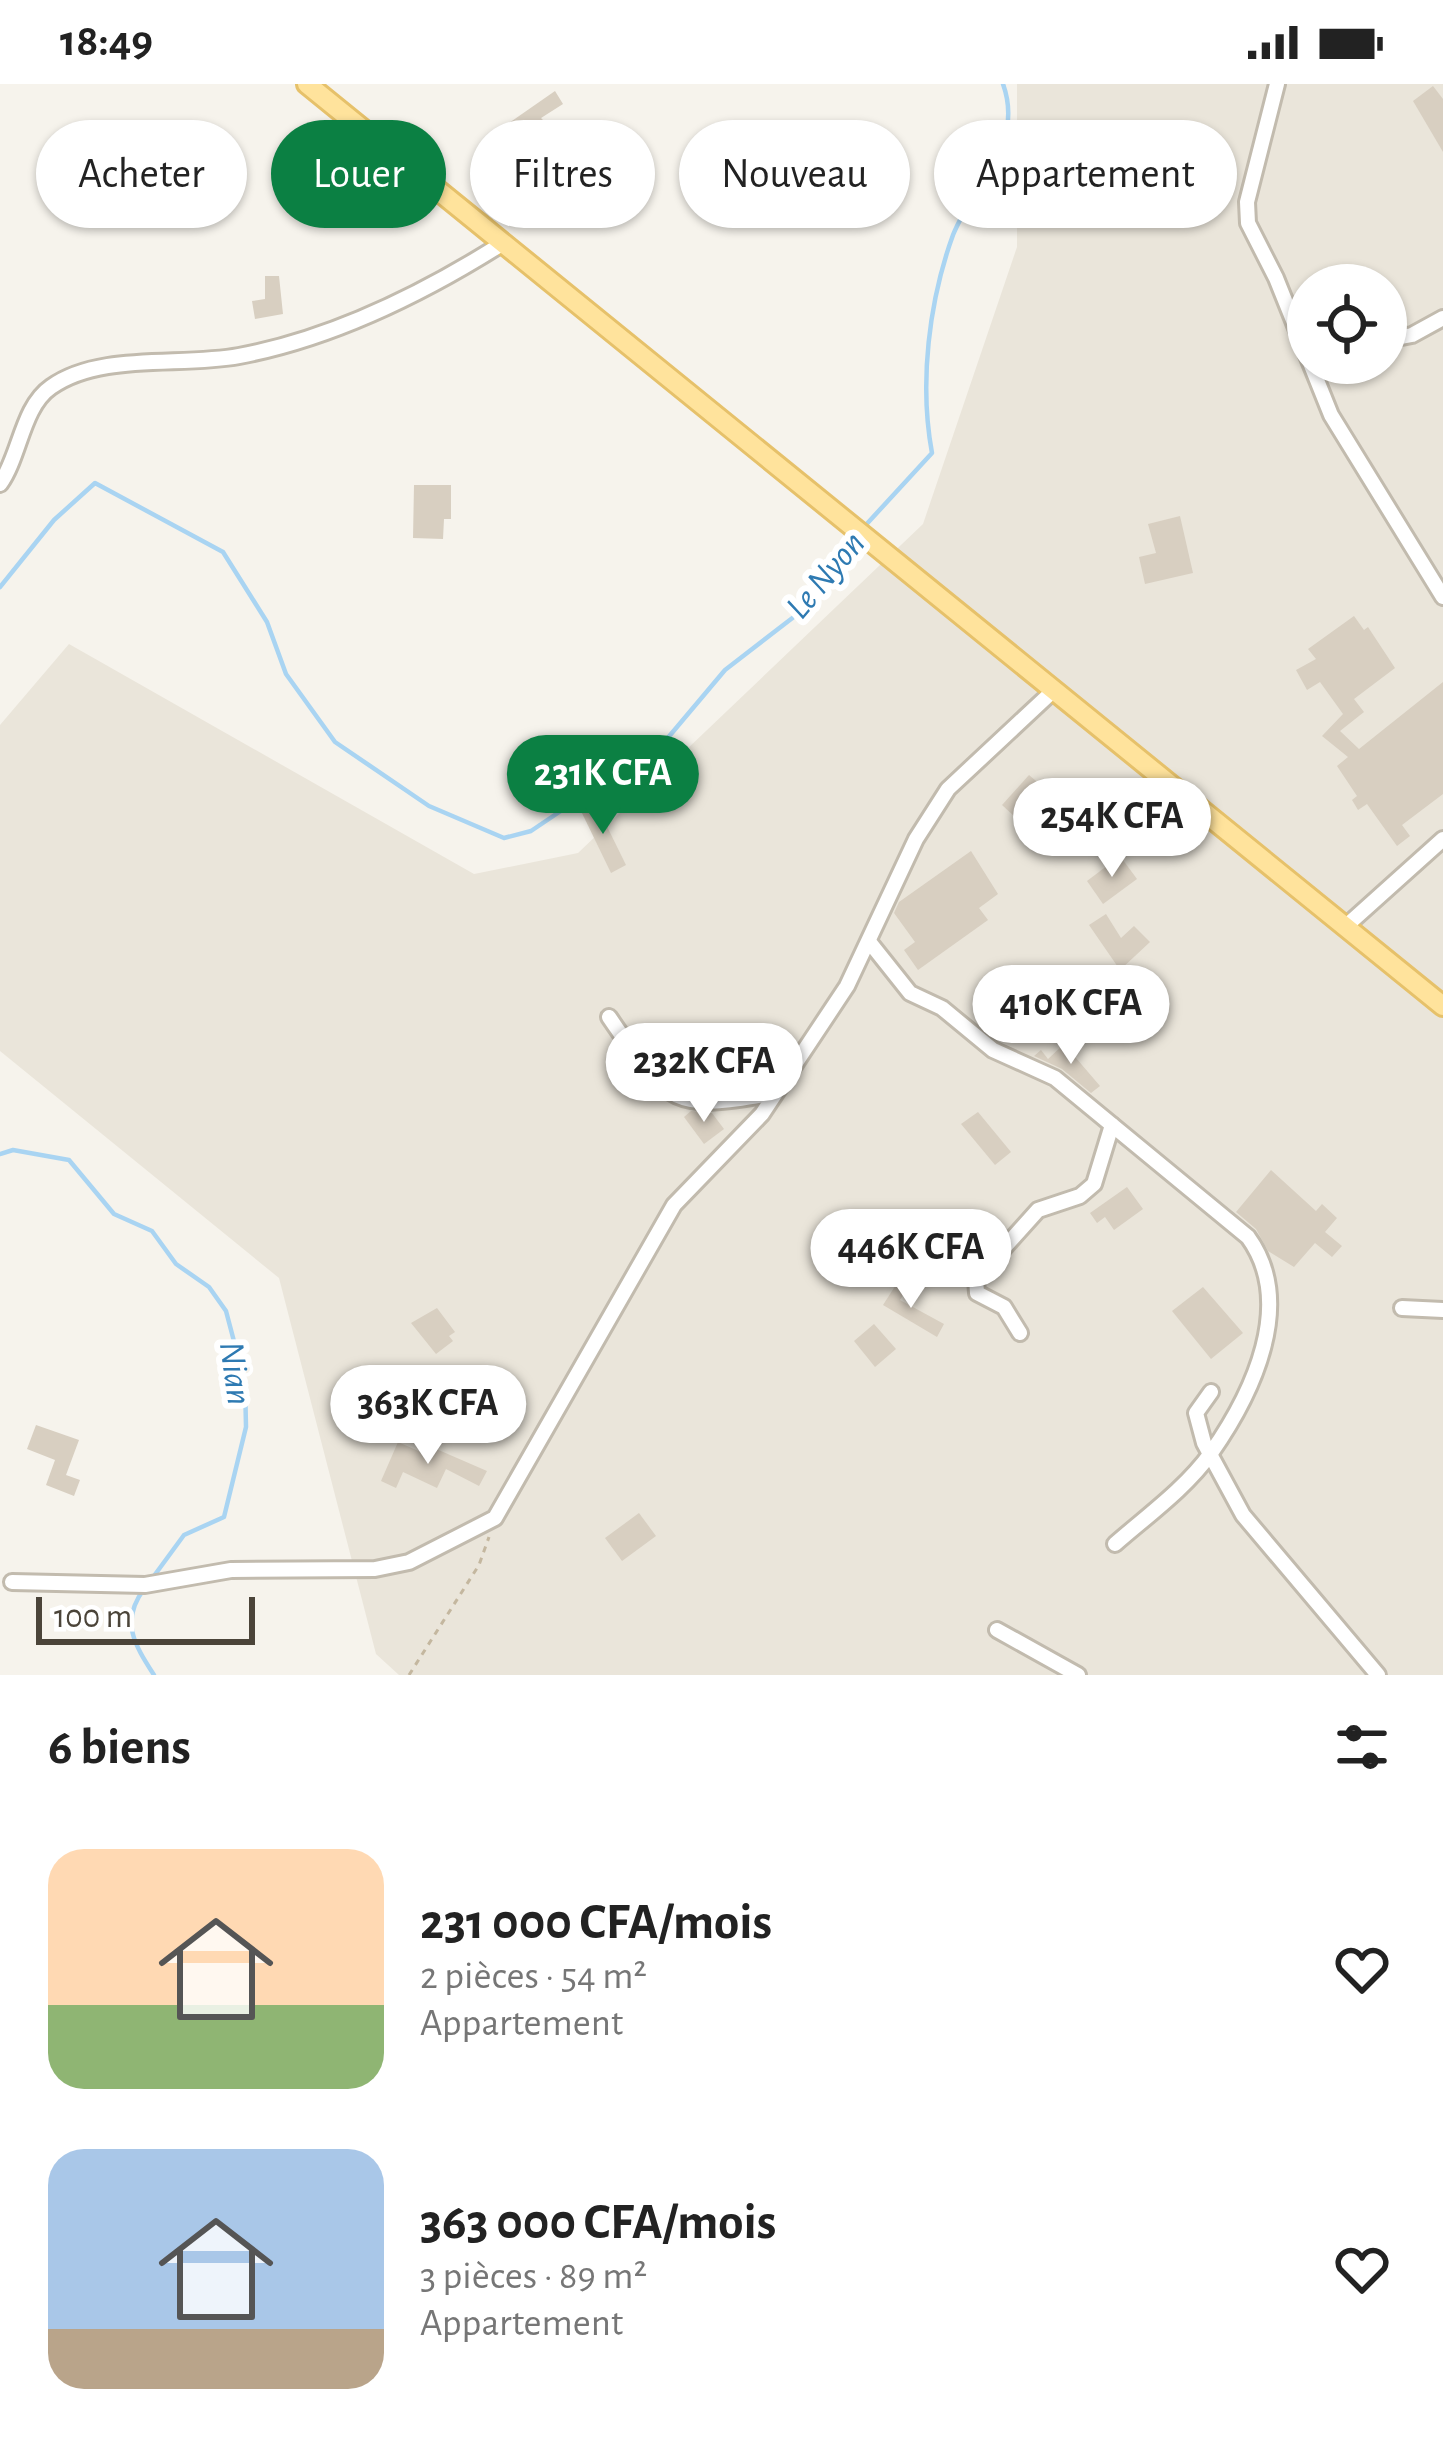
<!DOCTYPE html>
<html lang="fr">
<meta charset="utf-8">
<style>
:root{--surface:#fff;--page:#f6f6f6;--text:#222;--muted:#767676;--accent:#0b8043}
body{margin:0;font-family:"Alegreya Sans",sans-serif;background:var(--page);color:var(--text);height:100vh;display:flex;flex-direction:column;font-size:45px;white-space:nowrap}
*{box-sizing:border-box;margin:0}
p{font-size:39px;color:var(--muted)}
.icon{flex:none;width:66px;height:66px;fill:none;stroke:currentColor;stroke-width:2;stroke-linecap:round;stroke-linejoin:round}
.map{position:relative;height:1591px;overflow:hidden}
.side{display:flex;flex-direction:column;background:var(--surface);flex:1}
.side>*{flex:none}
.top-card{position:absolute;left:36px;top:36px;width:1371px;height:108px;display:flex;gap:24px}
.tools{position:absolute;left:1287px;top:180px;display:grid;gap:24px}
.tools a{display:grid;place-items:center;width:120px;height:120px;border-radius:50%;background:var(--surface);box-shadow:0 3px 9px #0004;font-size:60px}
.scale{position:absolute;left:36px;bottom:30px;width:219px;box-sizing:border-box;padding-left:12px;border:6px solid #4b4439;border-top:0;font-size:33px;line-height:42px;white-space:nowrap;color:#4b4439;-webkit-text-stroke:9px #fff;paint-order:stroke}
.price{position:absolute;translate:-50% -102px;padding:0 27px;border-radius:42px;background:#fff;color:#222;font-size:39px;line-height:78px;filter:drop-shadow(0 3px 6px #0008)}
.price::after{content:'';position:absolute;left:50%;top:72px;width:36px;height:27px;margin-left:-18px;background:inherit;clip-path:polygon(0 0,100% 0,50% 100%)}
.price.current{background:var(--accent);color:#fff}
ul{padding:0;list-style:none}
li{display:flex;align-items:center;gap:36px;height:300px;padding:0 48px}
li span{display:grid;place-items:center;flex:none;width:336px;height:240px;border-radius:36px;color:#555}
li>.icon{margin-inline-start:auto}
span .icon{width:144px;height:144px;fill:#fffc;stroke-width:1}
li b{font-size:51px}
h2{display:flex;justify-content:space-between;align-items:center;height:144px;padding:0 48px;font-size:51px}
.pill{padding:0 42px;border-radius:54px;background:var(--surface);box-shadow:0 3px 9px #0004;font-size:42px;line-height:108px}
.pill.current{background:var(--accent);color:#fff}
.status{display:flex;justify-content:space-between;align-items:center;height:84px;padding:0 60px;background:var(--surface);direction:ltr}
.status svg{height:33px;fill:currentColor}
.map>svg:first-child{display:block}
</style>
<div class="status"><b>18:49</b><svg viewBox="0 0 49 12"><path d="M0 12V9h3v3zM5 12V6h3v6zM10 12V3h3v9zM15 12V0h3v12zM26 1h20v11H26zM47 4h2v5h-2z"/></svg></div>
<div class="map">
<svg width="1443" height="1591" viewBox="0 0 1443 1591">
<rect width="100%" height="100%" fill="#f6f3ec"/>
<!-- residential -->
<path fill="#eae5da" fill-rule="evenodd" d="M 1017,0 L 1443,0 L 1443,1591 L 399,1591 L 376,1570 L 279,1194 L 0,967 L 0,641 L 69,560 L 474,790 L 578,769 L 923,440 L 1017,163 ZM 1308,201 L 1386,201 L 1386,279 L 1308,279 Z"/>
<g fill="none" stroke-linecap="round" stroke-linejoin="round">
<!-- stream -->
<g stroke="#a9d4f2" stroke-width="4.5">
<path d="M 863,444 L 932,369 C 919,299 929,217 953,151 C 973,100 1025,61 1003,0"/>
<polyline points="0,503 54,436 95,399 223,468 267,538 286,590 335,658 429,722 504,754 531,747 666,656 725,586 795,532 824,486 855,452"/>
<polyline points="0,1070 13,1066 69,1076 114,1130 152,1147 176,1180 209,1203 226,1227 245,1299 246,1343 224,1433 184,1451 151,1496"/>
<path d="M 144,1505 C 120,1537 134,1560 154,1591"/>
</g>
</g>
<!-- building -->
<g fill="#d8cfc1">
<polygon points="1433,2 1443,15 1443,68 1413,17"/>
<polygon points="555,7 563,20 541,34 548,41 527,59 509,39"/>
<polygon points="265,192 279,192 283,230 255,235 252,217 265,215"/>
<polygon points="414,401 451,401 451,435 444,435 443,455 413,454"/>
<polygon points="1180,432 1193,489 1145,500 1139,473 1156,469 1148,440"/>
<polygon points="1354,532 1364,546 1368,543 1395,584 1354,615 1364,628 1340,647 1359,665 1443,598 1443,710 1402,741 1410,752 1397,762 1367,720 1358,726 1352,716 1357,712 1337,682 1348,673 1322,652 1343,630 1320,598 1307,606 1296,586 1316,575 1308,565"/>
<polygon points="1029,691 1042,702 1015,733 1002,721"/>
<polygon points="595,718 626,781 611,789 580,725"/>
<polygon points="971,767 998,810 979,824 988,836 918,886 904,866 915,858 894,829 899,818"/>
<polygon points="1120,772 1137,795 1103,820 1087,797"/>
<polygon points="1106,830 1121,854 1134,842 1150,858 1120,886 1089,841"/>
<polygon points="1064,960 1100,1002 1091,1009 1062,985 1034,972 1041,966 1048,975"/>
<polygon points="691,1027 712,1029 724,1045 704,1060 684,1033"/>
<polygon points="978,1028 1011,1068 995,1081 961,1040"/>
<polygon points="1271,1086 1316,1127 1322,1120 1337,1134 1325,1148 1342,1162 1332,1173 1315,1159 1294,1183 1268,1167 1256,1145 1236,1128"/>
<polygon points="1127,1103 1143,1125 1114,1146 1105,1133 1097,1139 1090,1129"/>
<polygon points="899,1196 909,1202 900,1216 944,1240 937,1253 883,1221"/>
<polygon points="1203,1203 1243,1249 1211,1275 1172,1227"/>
<polygon points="437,1224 455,1248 449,1252 453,1257 436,1270 411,1239"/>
<polygon points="874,1240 896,1265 875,1283 854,1257"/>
<polygon points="36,1341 79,1356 66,1391 80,1396 74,1412 46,1401 55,1376 27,1365"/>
<polygon points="398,1358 430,1372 434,1364 487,1387 479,1402 446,1385 437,1404 403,1388 396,1404 381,1397"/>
<polygon points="639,1429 656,1452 622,1477 605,1454"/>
</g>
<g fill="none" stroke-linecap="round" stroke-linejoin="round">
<defs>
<g id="minor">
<polyline points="1277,0 1247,118 1248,139 1276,194 1331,331 1443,513"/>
<polyline points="1386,256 1412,251 1443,234"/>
<path d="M 0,400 C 20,372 22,323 51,303 C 100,268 181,283 239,272 C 330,255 422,210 500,161"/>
<polyline points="1345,843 1443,755"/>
<path d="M 871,860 L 910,909 L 942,924 L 993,966 L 1055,994 L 1248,1153 C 1296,1219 1253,1309 1211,1369 C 1186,1404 1147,1432 1115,1460"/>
<path d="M 609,933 C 666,1016 669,1030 774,1009"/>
<polyline points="1402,1224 1443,1226"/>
<polyline points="1020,1249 1004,1223 977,1209 976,1195 1038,1126 1080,1112 1094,1100 1112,1041"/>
<polyline points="1211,1308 1196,1329 1204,1359 1243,1431 1378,1591"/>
<polyline points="12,1498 145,1501 231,1486 375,1485 409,1478 495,1434 674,1121 762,1030 847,902 916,755 948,705 1053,607"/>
<polyline points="997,1546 1078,1591"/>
</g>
<polyline id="major" points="307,0 1443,922"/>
</defs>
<!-- minor casing -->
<use href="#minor" stroke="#c2bbae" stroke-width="20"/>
<!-- major casing -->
<use href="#major" stroke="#e6c16a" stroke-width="24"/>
<!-- path -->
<polyline stroke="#c4b79f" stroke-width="3" stroke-dasharray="6 6" stroke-linecap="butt" points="409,1591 479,1481 489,1453"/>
<!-- minor -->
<use href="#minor" stroke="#fff" stroke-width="14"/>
<!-- major -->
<use href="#major" stroke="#ffe39c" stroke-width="18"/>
</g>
<g text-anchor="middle" stroke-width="12" stroke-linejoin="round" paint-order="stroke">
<!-- water labels -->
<g font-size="36" font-style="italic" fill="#2e7ab2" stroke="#fff">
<text transform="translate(824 490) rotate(-50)" y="13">Le Nyon</text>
<text transform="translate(237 1289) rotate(82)" y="13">Nian</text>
</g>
</g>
</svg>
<div class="tools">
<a><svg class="icon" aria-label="locate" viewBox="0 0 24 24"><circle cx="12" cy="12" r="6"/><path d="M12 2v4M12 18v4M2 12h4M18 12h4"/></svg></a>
</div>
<div class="scale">100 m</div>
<b class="price current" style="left:603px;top:753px">231K CFA</b>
<b class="price" style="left:1112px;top:796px">254K CFA</b>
<b class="price" style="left:1071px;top:983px">410K CFA</b>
<b class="price" style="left:704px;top:1041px">232K CFA</b>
<b class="price" style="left:911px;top:1227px">446K CFA</b>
<b class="price" style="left:428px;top:1383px">363K CFA</b>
<div class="top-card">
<a class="pill">Acheter</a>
<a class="pill current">Louer</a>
<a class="pill">Filtres</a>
<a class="pill">Nouveau</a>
<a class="pill">Appartement</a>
</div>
</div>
<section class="side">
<h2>6 biens<svg class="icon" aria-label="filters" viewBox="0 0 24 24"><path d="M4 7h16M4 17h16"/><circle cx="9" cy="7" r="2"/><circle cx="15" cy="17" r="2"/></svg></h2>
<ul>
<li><span style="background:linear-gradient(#ffd9b3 65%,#8fb573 0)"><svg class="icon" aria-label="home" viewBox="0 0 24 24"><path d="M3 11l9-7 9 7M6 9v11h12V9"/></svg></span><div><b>231 000 CFA/mois</b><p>2 pièces · 54 m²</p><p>Appartement</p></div><svg class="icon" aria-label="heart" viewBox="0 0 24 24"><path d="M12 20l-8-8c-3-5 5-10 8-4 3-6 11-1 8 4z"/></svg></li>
<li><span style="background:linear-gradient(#a9c7e8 75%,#b9a48a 0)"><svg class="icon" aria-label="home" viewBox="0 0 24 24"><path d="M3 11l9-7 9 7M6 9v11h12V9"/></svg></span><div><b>363 000 CFA/mois</b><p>3 pièces · 89 m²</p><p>Appartement</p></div><svg class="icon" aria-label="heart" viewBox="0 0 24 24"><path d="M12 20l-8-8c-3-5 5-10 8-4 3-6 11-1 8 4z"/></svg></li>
</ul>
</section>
